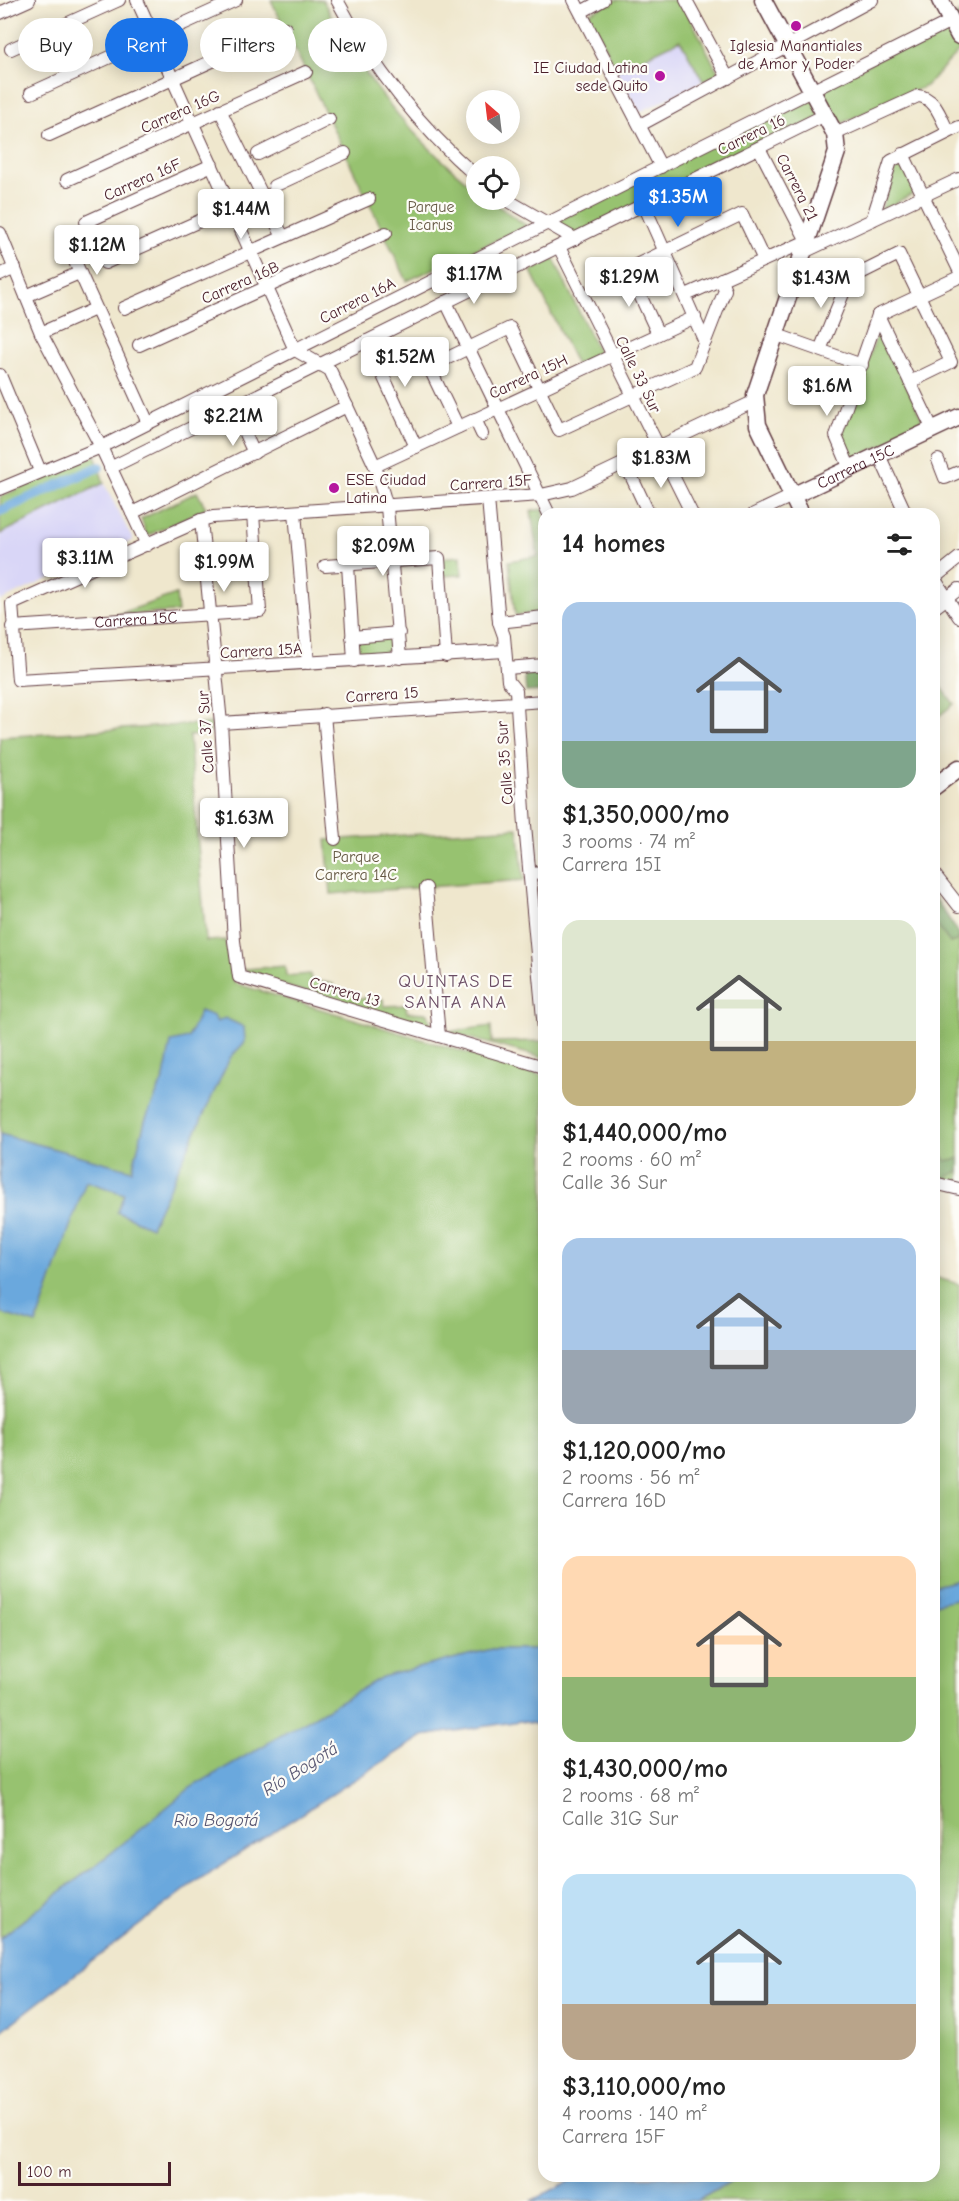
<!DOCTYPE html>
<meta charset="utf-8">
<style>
:root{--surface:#fff;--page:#f6f6f6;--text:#222;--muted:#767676;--accent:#1a73e8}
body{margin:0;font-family:"Comic Neue",sans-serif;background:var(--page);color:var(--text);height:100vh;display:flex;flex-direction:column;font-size:22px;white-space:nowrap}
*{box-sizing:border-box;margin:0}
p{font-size:20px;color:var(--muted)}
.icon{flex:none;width:33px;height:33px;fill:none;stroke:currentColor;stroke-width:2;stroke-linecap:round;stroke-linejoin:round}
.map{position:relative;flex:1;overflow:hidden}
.panel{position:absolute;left:538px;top:508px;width:402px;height:1674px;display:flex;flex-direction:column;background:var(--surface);border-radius:18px;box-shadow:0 3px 15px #0003}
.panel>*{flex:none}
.top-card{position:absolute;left:18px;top:18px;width:430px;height:54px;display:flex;gap:12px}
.needle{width:39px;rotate:332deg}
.tools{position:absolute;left:466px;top:90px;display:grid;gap:12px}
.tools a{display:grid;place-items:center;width:54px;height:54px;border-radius:50%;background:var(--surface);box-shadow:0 3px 15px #0003;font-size:30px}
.scale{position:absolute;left:18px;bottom:15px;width:153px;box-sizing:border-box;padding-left:6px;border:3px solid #4a1f2b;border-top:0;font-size:16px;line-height:21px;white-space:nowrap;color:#4a1f2b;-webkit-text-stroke:4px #fdfcf7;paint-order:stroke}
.price{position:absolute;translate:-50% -51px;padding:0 14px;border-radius:6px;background:#fff;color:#222;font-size:20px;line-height:39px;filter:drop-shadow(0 2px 3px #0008)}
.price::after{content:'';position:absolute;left:50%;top:36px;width:18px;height:14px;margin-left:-9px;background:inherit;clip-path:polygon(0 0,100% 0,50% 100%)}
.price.active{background:var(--accent);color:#fff}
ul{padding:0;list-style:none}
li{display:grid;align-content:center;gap:12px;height:318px;padding:0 24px}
li span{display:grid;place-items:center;height:186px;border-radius:18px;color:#555}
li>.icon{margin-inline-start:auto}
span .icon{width:108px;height:108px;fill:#fffc;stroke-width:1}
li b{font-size:26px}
h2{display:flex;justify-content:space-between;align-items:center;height:72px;padding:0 24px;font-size:26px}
.chip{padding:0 21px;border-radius:27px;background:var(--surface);box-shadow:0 3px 15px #0003;font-size:21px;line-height:54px}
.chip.active{background:var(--accent);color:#fff}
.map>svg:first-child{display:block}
</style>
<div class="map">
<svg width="959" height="2201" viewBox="0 0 959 2201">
<rect width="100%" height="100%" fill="#fdfcf7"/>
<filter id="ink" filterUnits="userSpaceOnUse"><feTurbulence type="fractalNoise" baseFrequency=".0167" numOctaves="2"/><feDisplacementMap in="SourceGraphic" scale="12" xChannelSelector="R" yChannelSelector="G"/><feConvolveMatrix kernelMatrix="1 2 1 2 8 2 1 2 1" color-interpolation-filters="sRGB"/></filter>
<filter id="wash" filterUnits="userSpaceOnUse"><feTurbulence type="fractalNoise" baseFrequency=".008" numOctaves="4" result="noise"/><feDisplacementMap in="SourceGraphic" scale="24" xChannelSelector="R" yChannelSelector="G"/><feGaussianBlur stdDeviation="1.35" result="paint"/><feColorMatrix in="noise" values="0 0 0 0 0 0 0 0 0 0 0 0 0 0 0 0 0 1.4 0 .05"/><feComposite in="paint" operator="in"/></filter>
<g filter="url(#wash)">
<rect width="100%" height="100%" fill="#efe7cd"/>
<!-- built -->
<g fill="#d9d6f7">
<polygon points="681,40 703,81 640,112 616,71"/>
<polygon points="104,483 133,540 0,601 0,534"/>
</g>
<!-- green -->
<g fill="#97c26f" stroke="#70704d" stroke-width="1.5">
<path d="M 271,0 L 323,0 C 363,79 408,135 477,190 L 477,200 L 489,200 L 527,226 L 407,281 Z"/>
<polygon points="615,0 681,0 719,74 703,81 680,40 616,71 589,13"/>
<polygon points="959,12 959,51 926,86 840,124 834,112 825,115 575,239 557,221 951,22"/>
<polygon points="902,162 916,192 881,211 896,167"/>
<polygon points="554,259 599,354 576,365 531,271"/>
<polygon points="880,327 925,426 851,460 840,437"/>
<polygon points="95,455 104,483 0,534 0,497"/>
<polygon points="197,492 206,508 147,536 141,519"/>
<polygon points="544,509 544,613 515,615 509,561 538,556 531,511"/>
<polygon points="461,556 462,575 440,576 439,558"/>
<polygon points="176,594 178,612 116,615"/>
<polygon points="393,636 395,656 359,657 358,640"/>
<polygon points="935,678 954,704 935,719"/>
<polygon points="212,723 209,735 189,736 206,941 225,940 234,983 544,1076 544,1649 492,1649 110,1854 0,1938 0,737"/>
<polygon points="518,828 524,880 331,894 326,840"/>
<polygon points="934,897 959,934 959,1183 941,1180 935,1167"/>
<polygon points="285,966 286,976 310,974 311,980 333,984 335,991 357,994 359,998 383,999 384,1006 406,1005 407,1012 428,1013 432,1029 254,977 244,969"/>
<polygon points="491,1026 492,1042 544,1041 544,1058 446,1032"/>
<polygon points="934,1277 959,1284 959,1580 935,1586"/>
<polygon points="959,1598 959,2201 697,2201 738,2177 934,2176 934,1604"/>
</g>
<!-- forest -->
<g fill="#79a862" stroke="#626446" stroke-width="1.5">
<polygon points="544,669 544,691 526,692 524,670"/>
<polygon points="934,897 959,934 959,940 950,943 935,923"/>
<polygon points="934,1141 946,1161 959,1158 959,1171 941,1180 935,1167"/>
</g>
<!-- water -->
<g fill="#6ba8dd" stroke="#5a6484" stroke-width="1.5">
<polygon points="200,1011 214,1016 217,1022 225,1018 244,1027 245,1042 230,1058 151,1227 117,1212 124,1194 86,1181 36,1324 0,1313 0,1134 132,1170 145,1121 164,1077 171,1042 188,1038"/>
<polygon points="959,1580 959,1598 935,1604 935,1586"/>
<polygon points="492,1649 544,1649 544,1726 520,1721 423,1736 198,1880 0,2032 0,1938 110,1854 190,1788 382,1677"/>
<polygon points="577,2177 577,2176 738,2177 697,2201 531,2201"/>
</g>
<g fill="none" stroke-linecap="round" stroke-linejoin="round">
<!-- canal -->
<polyline stroke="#6ba8dd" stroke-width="10" points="0,511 99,467"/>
</g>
</g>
<g filter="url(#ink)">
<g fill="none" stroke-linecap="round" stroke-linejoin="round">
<defs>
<g id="street">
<polyline points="137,0 295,350 330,370 375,466 387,507 400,658"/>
<path d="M 337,0 C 373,68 420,127 477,177"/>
<polyline points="574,0 661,167"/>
<polyline points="686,0 728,78"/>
<polyline points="581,12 603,0"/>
<polyline points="0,13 29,0"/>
<polyline points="11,49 119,0"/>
<polyline points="31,93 236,0"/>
<polyline points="220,110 283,237"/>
<polyline points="640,125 872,0"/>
<path d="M 835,134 L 918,96 C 935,97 941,118 948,132"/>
<polyline points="49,135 285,28"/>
<polyline points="258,154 329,119"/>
<polyline points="903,154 959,270"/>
<polyline points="67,180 306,72"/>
<polyline points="274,186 345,153"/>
<polyline points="507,200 575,239"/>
<polyline points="644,205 705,342"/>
<polyline points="872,220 891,161 959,127"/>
<polyline points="86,222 212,165"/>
<polyline points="0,233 41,333 101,447 147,545"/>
<polyline points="559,247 692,514"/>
<polyline points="806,251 959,179"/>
<polyline points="72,255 148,423"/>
<polyline points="105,263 231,207"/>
<polyline points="0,275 15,268"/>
<polyline points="686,295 807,241 759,148"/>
<polyline points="26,296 79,273"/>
<polyline points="446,302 549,514"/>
<polyline points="124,308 369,199"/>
<polyline points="878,315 933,430"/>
<polyline points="878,315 959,277"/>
<polyline points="41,333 95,309"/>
<polyline points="658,334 628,269 742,214 764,260"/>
<polyline points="777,335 862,365"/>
<polyline points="367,341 416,447"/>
<polyline points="139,345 386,233"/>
<polyline points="820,350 849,279 899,254 951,362 910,382"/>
<polyline points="0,375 40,471"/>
<polyline points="233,408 254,453"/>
<polyline points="475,419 482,434"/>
<polyline points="458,427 429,367 510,328 559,430 695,367 725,290 721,279"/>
<polyline points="879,455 906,514"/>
<polyline points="938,460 945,478 959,472"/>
<polyline points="626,465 649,514"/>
<polyline points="375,466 695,317"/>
<polyline points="110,468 825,115"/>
<polyline points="850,469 836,436 878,315"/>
<polyline points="0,489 101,447 951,21"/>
<polyline points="488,499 499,622 504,636 508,681 516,691 525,825 544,1029"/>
<polyline points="295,512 308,663"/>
<polyline points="132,513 347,406"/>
<polyline points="754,514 792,496"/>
<polyline points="201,520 221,723 234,941 239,977 544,1067"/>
<polyline points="348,565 354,661"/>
<polyline points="325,566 439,558 446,656"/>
<polyline points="934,578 959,617"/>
<polyline points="934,578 959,558"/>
<polyline points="934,608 959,589"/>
<polyline points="499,622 544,617"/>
<path id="s1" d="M 12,627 L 260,611 L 253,514"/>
<polyline points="352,637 399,633"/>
<polyline points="505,651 18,680 12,604 201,520 213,517 541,495 572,488 755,401"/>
<polyline points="507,668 544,665"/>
<polyline points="324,714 335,839"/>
<polyline points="221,723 544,701"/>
<polyline points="530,874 544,873"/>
<polyline points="934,874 959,906"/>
<polyline points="426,888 439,1036"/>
<polyline points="934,1183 959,1189"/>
</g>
<g id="secondary">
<polyline points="763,0 835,134 837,152 755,395 758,425 801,514"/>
<polyline points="940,0 959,36"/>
<path id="s2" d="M 792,496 L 959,417"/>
<polyline points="934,787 959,768"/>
</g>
</defs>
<!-- street casing -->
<use href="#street" stroke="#633d43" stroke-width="14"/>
<!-- secondary casing -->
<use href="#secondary" stroke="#633d43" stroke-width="19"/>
<!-- street -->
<use href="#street" stroke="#fff" stroke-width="12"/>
<!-- secondary -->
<use href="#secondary" stroke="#fff" stroke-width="16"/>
</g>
</g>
<!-- markers -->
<g fill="#b5179e" stroke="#fdfcf7" stroke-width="2">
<circle cx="796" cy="26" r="6"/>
<circle cx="660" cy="76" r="6"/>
<circle cx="334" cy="488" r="6"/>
</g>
<g text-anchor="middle" stroke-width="4.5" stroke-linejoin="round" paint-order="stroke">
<!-- poi labels -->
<g font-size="16" fill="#4a1f2b" stroke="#fdfcf7">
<text x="796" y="51">Iglesia Manantiales<tspan x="796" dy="18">de Amor y Poder</tspan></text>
<text x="648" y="73" text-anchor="end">IE Ciudad Latina<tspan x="648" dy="18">sede Quito</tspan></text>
<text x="346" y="485" text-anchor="start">ESE Ciudad<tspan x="346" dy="18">Latina</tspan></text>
</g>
<!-- street labels -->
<g font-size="16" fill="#4a1f2b" stroke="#fdfcf7">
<text transform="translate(180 111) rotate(-24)" y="6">Carrera 16G</text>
<text transform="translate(751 134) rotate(-26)" y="6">Carrera 16</text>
<text transform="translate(142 179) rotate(-24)" y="6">Carrera 16F</text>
<text transform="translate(798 187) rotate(63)" y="6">Carrera 21</text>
<text transform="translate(240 282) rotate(-24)" y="6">Carrera 16B</text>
<text transform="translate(357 300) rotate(-27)" y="6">Carrera 16A</text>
<text transform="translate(639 374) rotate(64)" y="6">Calle 33 Sur</text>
<text transform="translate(528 376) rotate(-25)" y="6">Carrera 15H</text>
<text dy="6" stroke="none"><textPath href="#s2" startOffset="70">Carrera 15C</textPath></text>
<text transform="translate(491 482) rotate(-4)" y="6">Carrera 15F</text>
<text dy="6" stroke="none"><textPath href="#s1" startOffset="124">Carrera 15C</textPath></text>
<text transform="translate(261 650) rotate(-3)" y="6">Carrera 15A</text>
<text transform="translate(382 694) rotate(-4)" y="6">Carrera 15</text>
<text transform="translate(205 732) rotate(-94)" y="6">Calle 37 Sur</text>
<text transform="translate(504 763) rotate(-94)" y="6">Calle 35 Sur</text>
<text transform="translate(345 991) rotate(16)" y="6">Carrera 13</text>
</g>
<!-- park labels -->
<g font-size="16" fill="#655843" stroke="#fdfcf7">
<text x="431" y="212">Parque<tspan x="431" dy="18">Icarus</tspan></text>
<text x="356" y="862">Parque<tspan x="356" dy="18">Carrera 14C</tspan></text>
</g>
<!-- neighbourhood labels -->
<g font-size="18" letter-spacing="1.5" fill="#6b4d64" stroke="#fdfcf7">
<text x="456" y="987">QUINTAS DE<tspan x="456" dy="21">SANTA ANA</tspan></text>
</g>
<!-- water labels -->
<g font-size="18" font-style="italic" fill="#575672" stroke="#fdfcf7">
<text transform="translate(300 1769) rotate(-32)" y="6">Río Bogotá</text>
<text x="216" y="1826">Rio Bogotá</text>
</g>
</g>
</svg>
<div class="tools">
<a><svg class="needle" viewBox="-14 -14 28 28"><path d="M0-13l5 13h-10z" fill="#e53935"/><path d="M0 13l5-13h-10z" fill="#767676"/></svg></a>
<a><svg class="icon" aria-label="locate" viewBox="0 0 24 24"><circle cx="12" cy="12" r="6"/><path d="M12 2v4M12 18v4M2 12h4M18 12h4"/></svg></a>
</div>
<div class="scale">100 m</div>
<b class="price active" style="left:678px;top:228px">$1.35M</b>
<b class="price" style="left:241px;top:240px">$1.44M</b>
<b class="price" style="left:97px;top:276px">$1.12M</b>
<b class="price" style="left:474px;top:305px">$1.17M</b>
<b class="price" style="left:629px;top:308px">$1.29M</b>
<b class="price" style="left:821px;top:309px">$1.43M</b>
<b class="price" style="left:405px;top:388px">$1.52M</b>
<b class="price" style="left:827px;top:417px">$1.6M</b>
<b class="price" style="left:233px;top:447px">$2.21M</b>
<b class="price" style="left:661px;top:489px">$1.83M</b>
<b class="price" style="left:383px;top:577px">$2.09M</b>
<b class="price" style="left:85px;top:589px">$3.11M</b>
<b class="price" style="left:224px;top:593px">$1.99M</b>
<b class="price" style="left:244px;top:849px">$1.63M</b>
<div class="top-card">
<a class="chip">Buy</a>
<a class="chip active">Rent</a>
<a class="chip">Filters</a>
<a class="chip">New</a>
</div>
<section class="panel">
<h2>14 homes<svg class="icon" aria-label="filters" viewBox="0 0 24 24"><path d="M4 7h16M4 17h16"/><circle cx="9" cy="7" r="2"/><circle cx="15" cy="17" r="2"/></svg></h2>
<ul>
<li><span style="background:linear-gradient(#a9c7e8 75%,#7fa58c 0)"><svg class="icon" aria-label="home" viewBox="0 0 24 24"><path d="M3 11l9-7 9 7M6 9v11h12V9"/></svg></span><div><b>$1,350,000/mo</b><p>3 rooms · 74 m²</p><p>Carrera 15I</p></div></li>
<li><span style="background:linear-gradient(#dfe7d0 65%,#c2b280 0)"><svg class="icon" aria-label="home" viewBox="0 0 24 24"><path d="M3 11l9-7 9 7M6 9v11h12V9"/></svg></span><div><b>$1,440,000/mo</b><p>2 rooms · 60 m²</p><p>Calle 36 Sur</p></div></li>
<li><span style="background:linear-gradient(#a9c7e8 60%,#9aa5b1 0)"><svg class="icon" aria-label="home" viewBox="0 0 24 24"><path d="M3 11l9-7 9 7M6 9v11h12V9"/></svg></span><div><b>$1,120,000/mo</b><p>2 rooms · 56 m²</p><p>Carrera 16D</p></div></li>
<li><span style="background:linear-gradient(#ffd9b3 65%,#8fb573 0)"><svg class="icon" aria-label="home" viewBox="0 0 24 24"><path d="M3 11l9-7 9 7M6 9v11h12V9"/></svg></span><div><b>$1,430,000/mo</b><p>2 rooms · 68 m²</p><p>Calle 31G Sur</p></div></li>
<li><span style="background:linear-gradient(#bfe0f5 70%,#b9a48a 0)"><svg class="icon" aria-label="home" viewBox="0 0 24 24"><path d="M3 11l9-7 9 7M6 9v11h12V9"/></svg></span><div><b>$3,110,000/mo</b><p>4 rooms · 140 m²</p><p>Carrera 15F</p></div></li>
</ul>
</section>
</div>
